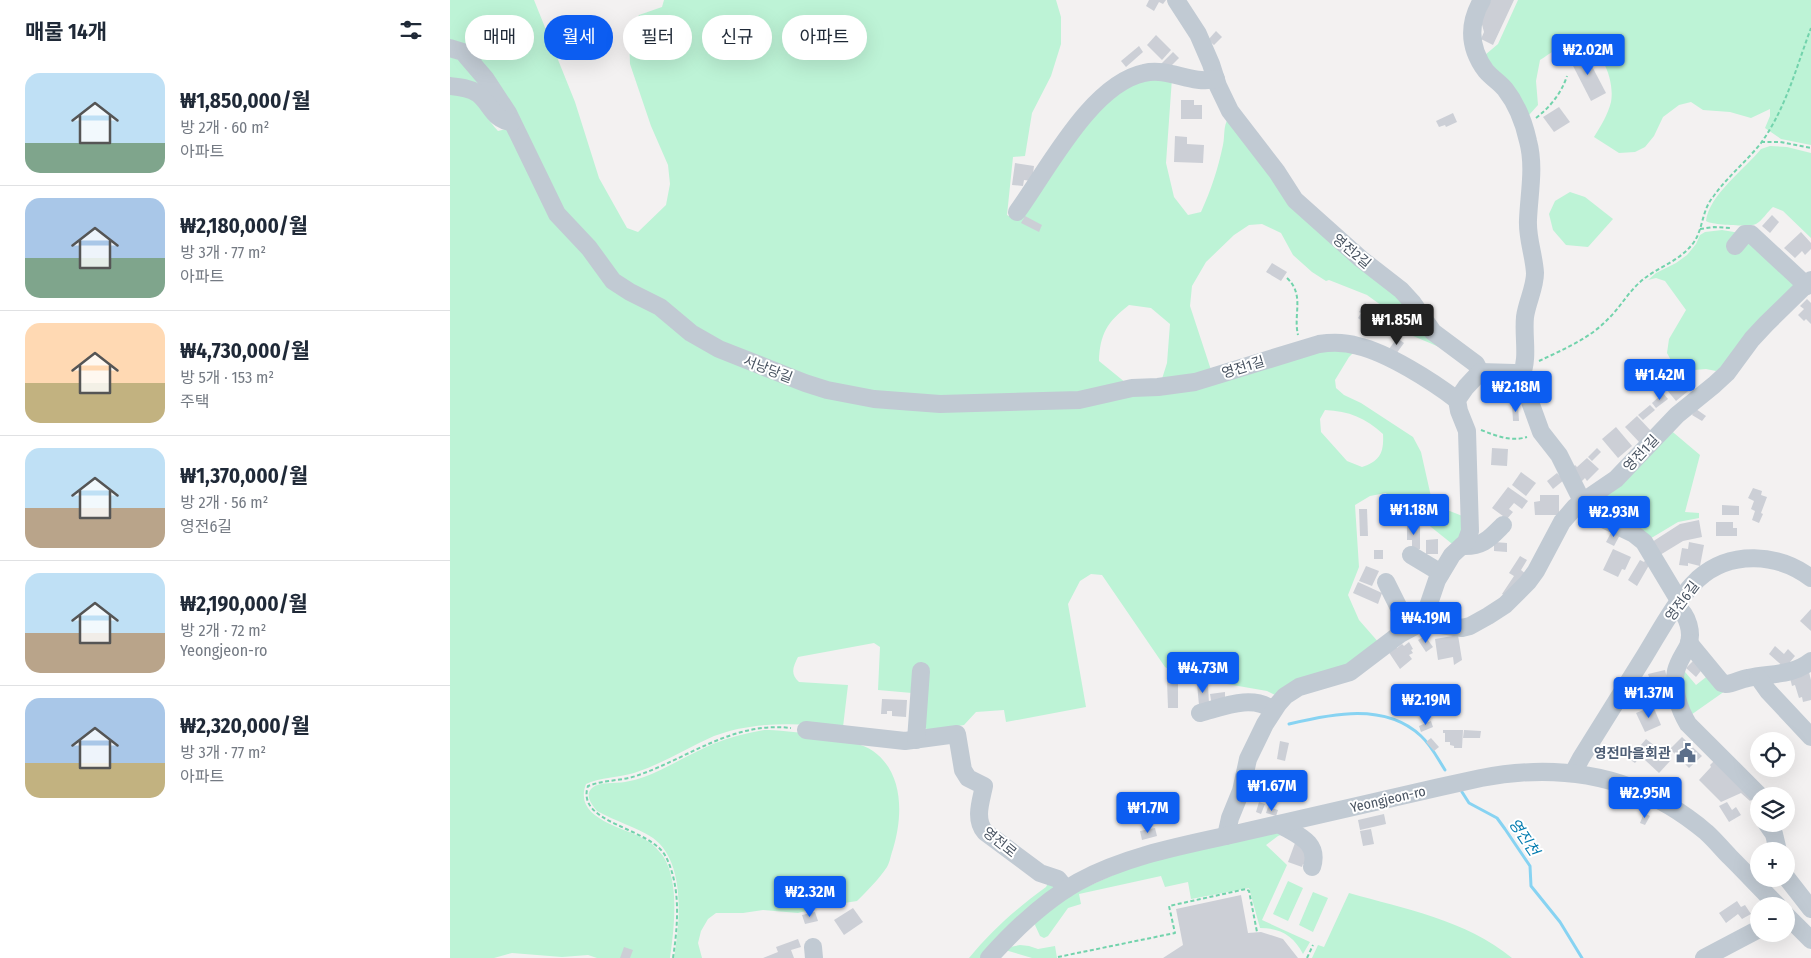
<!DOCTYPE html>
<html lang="ko">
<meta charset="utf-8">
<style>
:root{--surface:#fff;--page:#f2f2f3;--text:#1f2937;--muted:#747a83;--line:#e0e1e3;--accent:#0c5df1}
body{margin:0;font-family:"Fira Sans Condensed","Noto Sans KR",sans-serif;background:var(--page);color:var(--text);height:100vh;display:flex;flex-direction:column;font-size:19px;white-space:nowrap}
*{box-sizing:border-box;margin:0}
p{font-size:16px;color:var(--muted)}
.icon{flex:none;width:28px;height:28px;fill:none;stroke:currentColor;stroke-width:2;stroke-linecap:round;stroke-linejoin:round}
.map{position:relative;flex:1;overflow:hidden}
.sheet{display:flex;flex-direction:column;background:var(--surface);width:450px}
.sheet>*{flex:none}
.guide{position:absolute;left:15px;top:15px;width:475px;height:45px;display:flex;gap:10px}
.fabs{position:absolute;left:1300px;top:732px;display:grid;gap:10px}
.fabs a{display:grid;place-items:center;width:45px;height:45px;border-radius:50%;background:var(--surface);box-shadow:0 5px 20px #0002;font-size:25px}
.price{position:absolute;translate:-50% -42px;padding:0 11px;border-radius:5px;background:var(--accent);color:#fff;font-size:16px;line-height:32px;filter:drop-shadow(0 1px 2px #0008)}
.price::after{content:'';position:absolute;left:50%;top:30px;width:15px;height:11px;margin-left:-8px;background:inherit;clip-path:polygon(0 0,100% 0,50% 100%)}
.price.selected{background:#222;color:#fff}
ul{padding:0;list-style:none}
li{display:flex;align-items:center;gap:15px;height:125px;padding:0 25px}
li+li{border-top:1px solid var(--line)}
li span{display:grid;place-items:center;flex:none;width:140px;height:100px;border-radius:15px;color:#555}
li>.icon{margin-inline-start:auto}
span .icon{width:60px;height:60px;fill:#fffc;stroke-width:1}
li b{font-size:21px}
h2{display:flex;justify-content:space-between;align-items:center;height:60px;padding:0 25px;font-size:21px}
.pill{padding:0 18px;border-radius:22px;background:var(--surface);box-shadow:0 5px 20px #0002;font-size:18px;line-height:45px}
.pill.selected{background:var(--accent);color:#fff}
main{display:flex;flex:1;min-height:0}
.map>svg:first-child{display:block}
</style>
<main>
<section class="sheet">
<h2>매물 14개<svg class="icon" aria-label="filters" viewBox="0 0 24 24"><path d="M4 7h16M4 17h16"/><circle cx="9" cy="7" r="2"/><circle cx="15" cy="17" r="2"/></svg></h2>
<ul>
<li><span style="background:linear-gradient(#bfe0f5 70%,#7fa58c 0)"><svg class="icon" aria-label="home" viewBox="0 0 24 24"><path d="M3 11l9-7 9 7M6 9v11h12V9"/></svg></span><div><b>₩1,850,000/월</b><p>방 2개 · 60 m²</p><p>아파트</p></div></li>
<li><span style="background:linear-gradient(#a9c7e8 60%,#7fa58c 0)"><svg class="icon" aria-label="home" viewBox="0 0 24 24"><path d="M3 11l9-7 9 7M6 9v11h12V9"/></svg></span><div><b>₩2,180,000/월</b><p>방 3개 · 77 m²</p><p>아파트</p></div></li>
<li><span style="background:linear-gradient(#ffd9b3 60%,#c2b280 0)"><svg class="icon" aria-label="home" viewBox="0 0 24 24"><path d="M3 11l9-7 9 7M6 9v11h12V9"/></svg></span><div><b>₩4,730,000/월</b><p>방 5개 · 153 m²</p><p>주택</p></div></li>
<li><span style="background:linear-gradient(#bfe0f5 60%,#b9a48a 0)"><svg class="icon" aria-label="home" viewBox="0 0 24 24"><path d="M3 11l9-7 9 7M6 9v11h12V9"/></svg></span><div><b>₩1,370,000/월</b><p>방 2개 · 56 m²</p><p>영전6길</p></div></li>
<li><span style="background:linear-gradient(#bfe0f5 60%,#b9a48a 0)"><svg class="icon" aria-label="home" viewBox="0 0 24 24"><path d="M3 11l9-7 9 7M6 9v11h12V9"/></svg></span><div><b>₩2,190,000/월</b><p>방 2개 · 72 m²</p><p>Yeongjeon-ro</p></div></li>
<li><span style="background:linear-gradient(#a9c7e8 65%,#c2b280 0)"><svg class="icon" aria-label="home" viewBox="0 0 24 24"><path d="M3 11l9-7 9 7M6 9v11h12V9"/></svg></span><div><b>₩2,320,000/월</b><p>방 3개 · 77 m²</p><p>아파트</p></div></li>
</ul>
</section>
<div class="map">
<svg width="1361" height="958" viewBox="0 0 1361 958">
<rect width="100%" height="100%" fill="#f3f1f1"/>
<!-- green -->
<g fill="#bdf3d6" fill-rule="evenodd">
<path d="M 0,0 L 84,0 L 125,102 L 149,178 L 177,228 L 188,232 L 216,205 L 220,184 L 218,165 L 201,126 L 180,64 L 179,34 L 189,15 L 212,7 L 214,0 L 606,0 L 611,17 L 611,44 L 601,76 L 582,113 L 575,156 L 563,157 L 557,215 L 568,221 L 640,112 L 667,89 L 683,79 L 703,75 L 722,78 L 716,163 L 724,197 L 738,215 L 751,212 C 761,190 768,169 773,145 C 775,137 773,126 778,119 L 782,119 L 824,173 L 843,203 L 893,248 L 949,294 L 958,302 L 987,341 L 1008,355 L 949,330 L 946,316 L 917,295 L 879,280 L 876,281 L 862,272 L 843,255 L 831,233 L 812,224 L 799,225 L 784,235 L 756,262 L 742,286 L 740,306 L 762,373 L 743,378 L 711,382 L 717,363 L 720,324 L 701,308 L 679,305 C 657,322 650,334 649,361 L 676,383 L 676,392 L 708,391 L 747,386 L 871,347 L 890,345 L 915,351 L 905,351 L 899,357 L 885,380 L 886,388 L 894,395 L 911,403 L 963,437 L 971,452 L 982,501 L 992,508 L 1015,517 C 1016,528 1017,535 1008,543 L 1001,543 L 971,519 L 953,517 L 946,509 L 936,493 L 920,496 L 905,505 L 909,567 L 898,595 L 909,620 L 930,644 L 895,671 L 848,683 L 834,692 L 829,697 L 817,691 L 731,676 L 715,667 L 652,575 L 641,574 L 630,581 L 618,604 L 636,707 L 556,722 L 554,710 L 526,712 L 514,725 L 479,731 L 473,726 L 479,671 L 475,665 L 464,667 L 462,693 L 428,690 L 430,647 L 424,643 L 348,657 C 343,667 340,674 349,682 L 398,685 L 393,727 C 350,724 306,720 264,736 C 237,748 212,764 184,773 C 168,778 151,777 136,784 C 122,821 178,827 199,842 C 204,845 209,851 213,856 C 230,882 224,929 220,958 L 147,958 L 138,955 L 112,957 L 62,953 L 44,958 L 0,958 L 0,92 C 8,93 17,93 23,99 C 33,107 38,121 48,131 L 56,129 L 51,108 C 44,104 39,97 33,92 C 25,83 11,80 0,78 ZM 875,410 C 899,411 916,418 933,434 C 934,453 930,461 912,467 L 897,461 L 871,432 L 870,419 Z"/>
<path d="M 1068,0 L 1361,0 L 1361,145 L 1331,139 L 1315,128 L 1320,116 L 1320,109 L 1301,118 L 1280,112 L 1253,110 L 1241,102 L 1229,105 L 1213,117 L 1204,136 L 1195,147 L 1185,152 L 1169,153 L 1144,137 C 1151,126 1158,114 1161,102 C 1165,81 1152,45 1128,43 C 1114,42 1101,53 1090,60 L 1086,81 L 1088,105 L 1079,115 L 1035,55 L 1048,44 Z"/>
<path d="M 1320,146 L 1337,147 L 1361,153 L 1361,238 L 1333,211 L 1323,207 C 1318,211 1312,221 1306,224 C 1300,227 1261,225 1256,221 C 1259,195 1295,169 1311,149 Z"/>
<polygon points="1120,192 1135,197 1163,219 1138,247 1116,245 1103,230 1099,214 1105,201"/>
<polygon points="1272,230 1290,233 1293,245 1299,243 1346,286 1273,368 1266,371 1256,369 1233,371 1224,366 1217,353 1219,339 1236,310 1215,281 1206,278 1198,280 1206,273 1226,263 1237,255 1246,244 1250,235 1255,232"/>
<polygon points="1218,428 1250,455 1235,512 1249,513 1249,518 1228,522 1198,540 1173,526 1142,500"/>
<polygon points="1230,666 1246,685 1260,674 1275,691 1238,717"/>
<path d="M 314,730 C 337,730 405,738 423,751 C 454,773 453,816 443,849 C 441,854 440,862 437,867 C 429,879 417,891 407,901 L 375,906 L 348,913 L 313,910 L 293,913 L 266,913 L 258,919 L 251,931 L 248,943 L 252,958 L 224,958 C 230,923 236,862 203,838 C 186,827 165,821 147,811 C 142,805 134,795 142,788 C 150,781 165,784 175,782 C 181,781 188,779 194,777 C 218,768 239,754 263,744 C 280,737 297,733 314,730 Z"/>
<path d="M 835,829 L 836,833 L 828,836 L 816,845 L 837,865 L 812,920 L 860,942 L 853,954 C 844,936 830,928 810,928 L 799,888 L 741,899 L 738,882 L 715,887 L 711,876 L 629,894 L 631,904 L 618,908 L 598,936 L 594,938 L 590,936 L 585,925 L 586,920 L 623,893 L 688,864 Z"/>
<polygon points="838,881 853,888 838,921 823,914"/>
<path d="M 598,883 L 603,885 L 605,889 L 532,958 L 519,958 C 542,930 567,908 596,887 Z"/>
<polygon points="863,892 878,898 863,932 849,925"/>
<path d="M 899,893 C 955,909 1016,920 1062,958 L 862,958 L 868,945 L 874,947 Z"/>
<polygon points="570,945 579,946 588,949 605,946 607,958 582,958 555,950 560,947"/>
</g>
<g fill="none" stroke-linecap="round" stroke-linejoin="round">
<!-- stream -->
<g stroke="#87d3f2" stroke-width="3">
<path d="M 839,724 C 881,714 935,702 971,736 C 981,745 988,759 995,770"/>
<polyline points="1012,792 1019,803 1047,818 1055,829 1080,866 1081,886 1110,922 1132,958"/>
</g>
</g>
<!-- building -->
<g fill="#cccfd6">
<polygon points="699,0 716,0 713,4 709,2 704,11 696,6"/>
<polygon points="1041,0 1064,0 1043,45 1031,39 1034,32 1031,21"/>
<polygon points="766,31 772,37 764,45 758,40"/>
<polygon points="706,35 721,50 712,60 697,45"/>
<polygon points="689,46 693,52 676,67 671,61"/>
<polygon points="1134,51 1156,93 1141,101 1119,58"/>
<polygon points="723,52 729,58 717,70 711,64"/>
<polygon points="731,100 744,100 744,105 752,105 752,119 731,119"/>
<polygon points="1109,107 1120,122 1104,132 1093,117"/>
<polygon points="1003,113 1007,122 996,127 995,125 989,127 986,121"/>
<polygon points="725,136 737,137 737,144 754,145 753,163 724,162"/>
<polygon points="565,163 584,166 582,181 574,180 573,186 562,185"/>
<polygon points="1322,215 1329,222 1320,233 1312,226"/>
<polygon points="575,216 592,225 589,232 571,223"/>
<polygon points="1351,232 1361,243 1361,249 1355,255 1352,251 1345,258 1334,248"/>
<polygon points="822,263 837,272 831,281 816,272"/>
<polygon points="1357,299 1361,303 1361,324 1356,319 1354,321 1348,315 1354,309 1350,306"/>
<polygon points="915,303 937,318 931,327 921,320 917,325 908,318 911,313 909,312"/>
<polygon points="947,338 954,343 946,354 939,349"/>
<polygon points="1052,377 1053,399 1034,400 1034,384 1044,384 1044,378"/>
<polygon points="1235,377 1243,387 1226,401 1217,390"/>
<polygon points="1213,393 1218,399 1206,408 1202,403"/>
<polygon points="1062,404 1068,404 1069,421 1063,421"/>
<polygon points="1200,405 1205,410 1193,420 1188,415"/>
<polygon points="1246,409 1256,416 1252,421 1242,415"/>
<polygon points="1187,416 1202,432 1190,443 1175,427"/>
<polygon points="1166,427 1182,446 1168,458 1152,439"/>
<polygon points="1042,448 1058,449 1057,466 1041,465"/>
<polygon points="1147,448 1151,452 1142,461 1138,457"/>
<polygon points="1137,458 1149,469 1137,481 1135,478 1131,482 1120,471 1125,465 1127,467"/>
<polygon points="1071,472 1086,483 1076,496 1062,485"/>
<polygon points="1107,473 1114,480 1103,489 1097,481"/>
<polygon points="1058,487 1078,501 1072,509 1064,503 1059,509 1063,512 1057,519 1042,508"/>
<polygon points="1303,488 1312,491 1311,495 1317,497 1311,513 1313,514 1309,523 1302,520 1305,511 1301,509 1304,501 1298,498"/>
<polygon points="1090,495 1109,495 1109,515 1085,515 1084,502 1090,501"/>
<polygon points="1272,505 1289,506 1289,515 1272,515"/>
<polygon points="909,509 917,509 918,536 910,536"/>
<polygon points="1249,520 1252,537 1233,541 1210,555 1202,542 1230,524"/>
<polygon points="1266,522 1283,522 1283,528 1287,528 1287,536 1266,536"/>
<polygon points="957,526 970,526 970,549 962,549 962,540 957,540"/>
<polygon points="1163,529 1171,533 1164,546 1156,542"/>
<polygon points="988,539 988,554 976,554 976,540"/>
<polygon points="1044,542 1057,543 1057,552 1044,551"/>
<polygon points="1239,542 1254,545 1250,566 1238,563 1238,566 1229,565 1232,548 1238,549"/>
<polygon points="1163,549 1181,557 1175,570 1172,569 1168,577 1153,570"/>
<rect x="924" y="550" width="9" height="9"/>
<polygon points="1070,556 1077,560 1071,570 1076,574 1060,598 1052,594 1064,576 1059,573"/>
<polygon points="1197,558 1202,560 1187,586 1178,580 1190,560 1194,562"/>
<polygon points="916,566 929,571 922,586 909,581"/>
<polygon points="908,582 932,593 928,604 903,593"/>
<polygon points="1361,609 1361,631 1350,621"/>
<polygon points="1008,635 1012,660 1004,665 1003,657 988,660 985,639"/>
<polygon points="975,636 983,647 976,652 968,640"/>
<polygon points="959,642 963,649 961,650 963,653 959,655 962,659 950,669 938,651 946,646 947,648 952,644 954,646"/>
<polygon points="1325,646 1334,654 1338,649 1345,656 1335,668 1319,654"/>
<polygon points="1245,659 1254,667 1246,677 1236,668"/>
<polygon points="1358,668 1361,680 1361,700 1353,702 1352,697 1349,698 1345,685 1342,686 1340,678"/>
<polygon points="1215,670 1222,697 1202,705 1193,683 1200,680 1198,674"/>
<polygon points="717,681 728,681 728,708 718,708"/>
<polygon points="747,684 758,684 759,704 749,705"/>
<polygon points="775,692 775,697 780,696 762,706 760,694"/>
<polygon points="432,699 457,700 456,717 442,716 442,711 437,711 437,714 431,714"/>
<polygon points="1203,706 1211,725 1195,732 1186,713"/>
<polygon points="981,721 983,727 971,732 969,726"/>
<polygon points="993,730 1013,730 1012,748 1004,748 1004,746 1000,745 1000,742 995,742 995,733 993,733"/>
<polygon points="1014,730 1031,731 1030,738 1013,738"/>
<polygon points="1232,737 1252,756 1239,768 1220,749"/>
<polygon points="981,738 989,747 984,751 976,742"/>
<polygon points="1196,739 1205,746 1195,758 1191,756 1185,763 1179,759"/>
<polygon points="830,741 839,743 835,761 827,759"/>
<polygon points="1206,747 1221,760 1209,773 1195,760"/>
<polygon points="1267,758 1305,796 1300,801 1291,793 1271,802 1249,780 1261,767 1260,765"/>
<polygon points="827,772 845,772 844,794 819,793 820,776 827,776"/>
<polygon points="809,802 815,804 811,814 806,812"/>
<polygon points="1277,802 1282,810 1286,807 1291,815 1279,822 1269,806"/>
<polygon points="818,807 828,810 826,816 816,813"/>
<polygon points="1194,813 1200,816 1195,825 1190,823"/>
<polygon points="934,814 936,824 910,830 908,820"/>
<polygon points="705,828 707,836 692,840 690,831"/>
<polygon points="921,829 924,844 913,846 910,831"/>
<polygon points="845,843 858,848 855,865 853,864 852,867 838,862"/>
<polygon points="791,895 798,933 811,932 833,939 848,958 713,958 733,945 726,909"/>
<polygon points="1287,901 1291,907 1295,905 1301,914 1292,919 1288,914 1276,923 1269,913"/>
<polygon points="403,908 413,922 394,935 384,920"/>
<polygon points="365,912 368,921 355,924 352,915"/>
<polygon points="348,939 351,947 341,950 344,958 313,958 328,952 326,947"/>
<polygon points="174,947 183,950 180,958 170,958"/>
</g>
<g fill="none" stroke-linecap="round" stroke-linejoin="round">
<!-- path -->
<g stroke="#72d3ac" stroke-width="2" stroke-dasharray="4 2.5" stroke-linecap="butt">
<path d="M 1086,118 C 1100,107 1111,94 1117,76"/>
<polyline points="1311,142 1330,142 1361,148"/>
<polyline points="1250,229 1264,227 1282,228"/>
<path d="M 837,278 C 855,295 843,314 848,335"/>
<path d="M 1089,361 C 1112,350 1139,339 1157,320 C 1169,309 1177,294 1189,283 C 1206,267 1230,262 1244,242 C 1253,229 1252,210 1263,197 C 1277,177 1296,162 1311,143 C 1336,108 1346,68 1361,28"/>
<path d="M 1031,430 C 1047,436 1061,442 1077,437"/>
<polyline points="608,957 725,933 719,906 796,889 799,891 807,932"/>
<path d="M 223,958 C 228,925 231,887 216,857 C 201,827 125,824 138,786 C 153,780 170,781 186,776 C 239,758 283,721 341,728"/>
<polyline points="857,958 863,945"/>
</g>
<!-- minor -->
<g stroke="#c1cad3" stroke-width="18">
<polyline points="726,0 748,34 761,64 768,86 780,111 827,172 845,200 911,259 951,290 962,302 983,332 1026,364 1030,372"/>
<path d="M 1032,0 C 1018,24 1019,48 1036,71 C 1042,78 1049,82 1055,89 C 1066,103 1074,123 1078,141 C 1085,167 1079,194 1078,220 C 1077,238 1084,255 1085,273 C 1085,288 1077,302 1075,317 C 1073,338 1079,357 1071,377"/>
<path d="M 0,48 L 13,52 L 17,57 L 35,78 L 58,113 L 107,214 L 139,248 L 163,281 L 180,292 L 210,307 L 241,333 L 269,349 L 355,383 L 377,390 L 424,399 L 490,404 L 629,400 L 682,388 L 708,387 L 745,382 L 869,344 C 882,342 895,342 908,346 C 938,353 982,381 1007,400"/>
<path d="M 0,86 C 9,87 19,88 27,93 C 41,103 43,121 62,122"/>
<path d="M 567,212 C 597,171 641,84 694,73 C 719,67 741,85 766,79"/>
<polyline points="1285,246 1295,234 1301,234 1357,286"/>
<polyline points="1030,372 1064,373 1071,377 1091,432 1109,455 1132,501 1155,520 1184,534 1194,542 1230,602"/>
<path d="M 1012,546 C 1033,547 1039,539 1053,525"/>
<polyline points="961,555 991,573"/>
<polyline points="936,582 959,628"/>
<path d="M 1227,607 C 1238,615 1243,633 1238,646 C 1234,654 1228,662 1226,671 C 1222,688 1229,709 1238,724 L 1310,796"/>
<polyline points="972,624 987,580 1002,555 1016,542 1020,531 1017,431 1009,411 1007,400 1016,387 1030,372"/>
<path d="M 1239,643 L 1272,683 L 1276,684 C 1284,684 1290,679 1298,678 C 1320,673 1342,676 1361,661"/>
<polyline points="1308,677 1318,691 1361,737"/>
<path d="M 750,713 C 773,707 802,694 823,710"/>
<path d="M 356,730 L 455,741 L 507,734 L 513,770 L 518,778 L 534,786 C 531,801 524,819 535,832 L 590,873 L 608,879 L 616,889"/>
<polyline points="466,740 471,671"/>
<path d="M 1123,773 L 1131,758 C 1152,724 1173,691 1194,657 C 1210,631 1226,600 1248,579 C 1280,550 1328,553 1361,578"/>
<path d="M 829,824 C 847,835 870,842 862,867"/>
<polyline points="1317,824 1324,834 1328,851"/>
<polyline points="776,836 780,818 791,791 798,759 815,724 828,704 835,696 849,687 900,672 950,634 967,625 983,624 1012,628 1020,626 1038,616 1055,605 1078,582 1086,571 1112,522 1125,507 1166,479 1227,415 1264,385 1277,373 1302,339 1316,324 1361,280"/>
<polyline points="1336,877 1361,909"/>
<polyline points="1336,915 1361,940"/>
<polyline points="363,947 364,958"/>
<path d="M 539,958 C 565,929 594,901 628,882 C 679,854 741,844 798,831 C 875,813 953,795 1031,778 C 1114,762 1190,776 1256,832 C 1265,840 1272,849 1280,857 C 1296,873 1312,890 1328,906"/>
<polyline points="1254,958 1309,929"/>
</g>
</g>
<!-- icons -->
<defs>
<symbol id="civic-bare" viewBox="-9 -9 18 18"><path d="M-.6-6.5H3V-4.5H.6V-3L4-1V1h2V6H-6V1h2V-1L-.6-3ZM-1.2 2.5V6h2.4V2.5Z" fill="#5c6f8a" stroke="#fff" stroke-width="2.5" paint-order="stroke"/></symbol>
</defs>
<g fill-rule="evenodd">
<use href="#civic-bare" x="1222" y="739" width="28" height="28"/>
</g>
<g text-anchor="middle" stroke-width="4" stroke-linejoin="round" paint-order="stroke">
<!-- street labels -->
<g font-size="14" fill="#475260" stroke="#fff">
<text transform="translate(902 251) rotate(40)" y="5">영전2길</text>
<text transform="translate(793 367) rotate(-17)" y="5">영전1길</text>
<text transform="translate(318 369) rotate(21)" y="5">서낭당길</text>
<text transform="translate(1191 453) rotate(-47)" y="5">영전1길</text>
<text transform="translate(1232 601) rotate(-53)" y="5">영전6길</text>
<text transform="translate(938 799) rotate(-13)" y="5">Yeongjeon-ro</text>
<text transform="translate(550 842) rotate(39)" y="5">영전로</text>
</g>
<!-- service labels -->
<g font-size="14" font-weight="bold" fill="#4e5e75" stroke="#fff" text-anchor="end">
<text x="1221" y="758">영전마을회관</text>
</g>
<!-- water labels -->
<g font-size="15" font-style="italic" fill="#037cb0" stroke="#fff">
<text transform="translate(1074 837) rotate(56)" y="5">영진천</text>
</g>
</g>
</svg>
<div class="fabs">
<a><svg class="icon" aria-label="locate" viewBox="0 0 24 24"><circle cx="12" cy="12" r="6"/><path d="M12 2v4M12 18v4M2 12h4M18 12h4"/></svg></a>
<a><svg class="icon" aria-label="layers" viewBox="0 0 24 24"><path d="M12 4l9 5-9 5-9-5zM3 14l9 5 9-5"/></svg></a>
<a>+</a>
<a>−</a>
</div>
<b class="price" style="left:1138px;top:76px">₩2.02M</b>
<b class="price selected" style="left:947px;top:346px">₩1.85M</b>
<b class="price" style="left:1210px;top:401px">₩1.42M</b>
<b class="price" style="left:1066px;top:413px">₩2.18M</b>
<b class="price" style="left:964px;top:536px">₩1.18M</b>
<b class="price" style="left:1164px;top:538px">₩2.93M</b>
<b class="price" style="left:976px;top:644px">₩4.19M</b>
<b class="price" style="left:753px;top:694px">₩4.73M</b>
<b class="price" style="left:1199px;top:719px">₩1.37M</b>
<b class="price" style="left:976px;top:726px">₩2.19M</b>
<b class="price" style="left:822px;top:812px">₩1.67M</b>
<b class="price" style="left:1195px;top:819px">₩2.95M</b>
<b class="price" style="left:698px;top:834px">₩1.7M</b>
<b class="price" style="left:360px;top:918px">₩2.32M</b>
<div class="guide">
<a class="pill">매매</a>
<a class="pill selected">월세</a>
<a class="pill">필터</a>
<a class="pill">신규</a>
<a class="pill">아파트</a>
</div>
</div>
</main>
